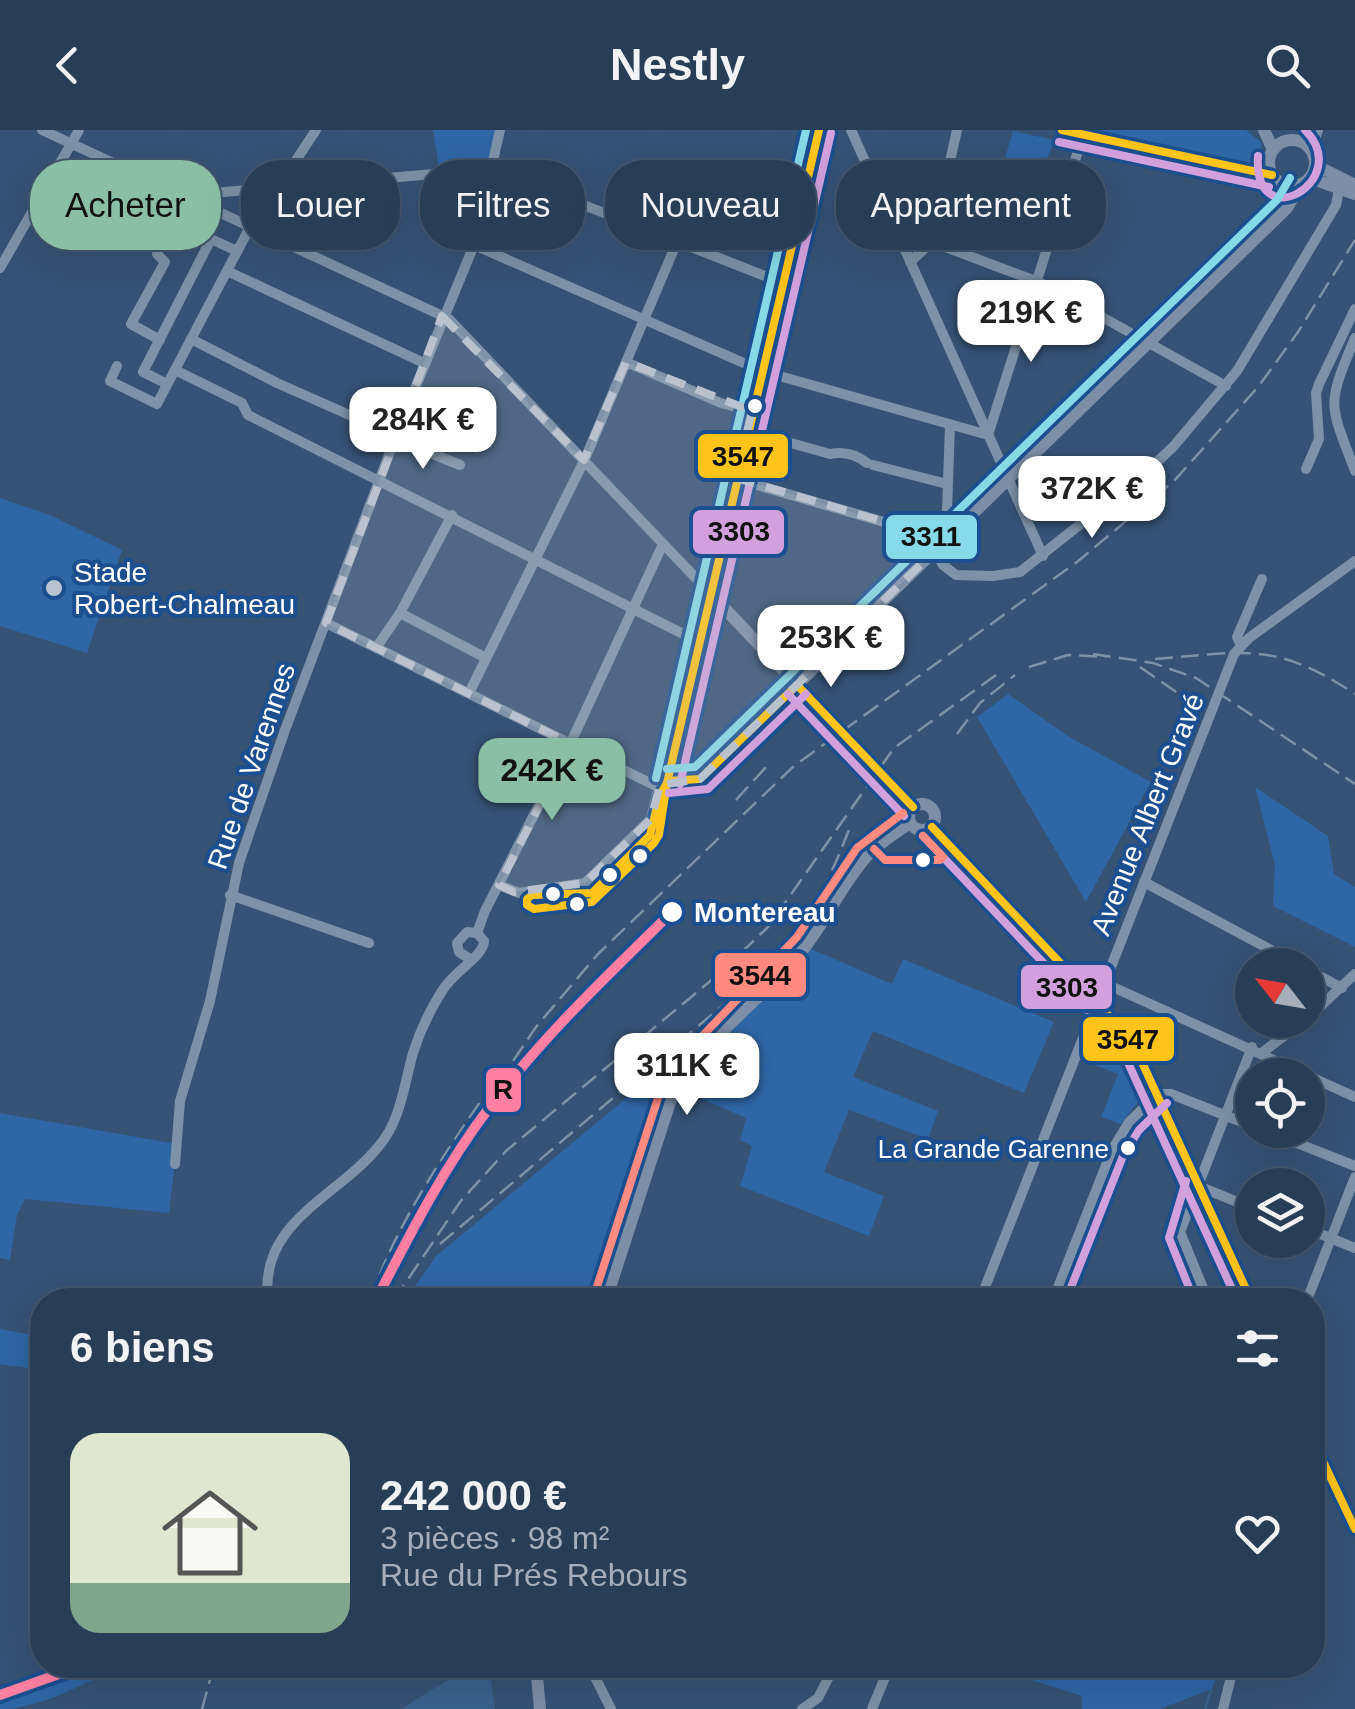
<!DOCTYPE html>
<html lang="fr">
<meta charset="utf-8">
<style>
:root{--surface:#283e57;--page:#344961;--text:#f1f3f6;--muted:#a5aeba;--line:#44576d;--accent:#8abfa5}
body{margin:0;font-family:Arial,sans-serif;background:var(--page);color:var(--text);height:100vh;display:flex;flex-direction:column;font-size:38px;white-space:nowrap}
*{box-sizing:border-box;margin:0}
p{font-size:32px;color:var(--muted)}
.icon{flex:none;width:55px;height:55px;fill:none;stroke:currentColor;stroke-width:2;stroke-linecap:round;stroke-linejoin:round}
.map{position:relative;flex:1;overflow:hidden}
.sheet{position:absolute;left:30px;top:1158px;width:1295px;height:390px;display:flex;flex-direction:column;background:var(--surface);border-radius:40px;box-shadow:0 10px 40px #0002,0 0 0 2px var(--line)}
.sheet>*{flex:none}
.banner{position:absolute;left:30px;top:30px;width:1295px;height:90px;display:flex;gap:20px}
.needle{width:65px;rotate:301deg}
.tools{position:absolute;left:1235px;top:818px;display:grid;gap:20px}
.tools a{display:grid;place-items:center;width:90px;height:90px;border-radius:50%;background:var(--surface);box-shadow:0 10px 40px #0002,0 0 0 2px var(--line);font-size:50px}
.price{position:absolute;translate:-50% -85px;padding:0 22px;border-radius:20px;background:#fff;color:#222;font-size:32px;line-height:65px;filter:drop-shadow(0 2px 5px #0008)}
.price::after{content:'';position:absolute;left:50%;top:60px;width:30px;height:22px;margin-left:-15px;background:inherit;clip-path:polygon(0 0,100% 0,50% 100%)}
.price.active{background:var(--accent);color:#111}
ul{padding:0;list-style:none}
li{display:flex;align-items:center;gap:30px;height:250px;padding:0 40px}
li span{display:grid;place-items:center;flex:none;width:280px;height:200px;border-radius:30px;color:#555}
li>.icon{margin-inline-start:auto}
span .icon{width:120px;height:120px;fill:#fffc;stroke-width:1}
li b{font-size:42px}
h2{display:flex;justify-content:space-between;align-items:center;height:120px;padding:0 40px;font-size:42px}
.tag{padding:0 35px;border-radius:40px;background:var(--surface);box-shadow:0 10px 40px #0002,0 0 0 2px var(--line);font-size:35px;line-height:90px}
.tag.active{background:var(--accent);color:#111}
header{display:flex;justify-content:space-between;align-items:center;height:130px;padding:0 40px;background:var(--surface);font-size:45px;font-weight:700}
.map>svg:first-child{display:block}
</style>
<header><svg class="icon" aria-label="back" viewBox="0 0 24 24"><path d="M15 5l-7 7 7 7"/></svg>Nestly<svg class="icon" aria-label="search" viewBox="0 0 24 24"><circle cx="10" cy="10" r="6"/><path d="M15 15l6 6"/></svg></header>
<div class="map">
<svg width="1355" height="1579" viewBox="0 0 1355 1579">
<rect width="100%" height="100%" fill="#365274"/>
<!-- green -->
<g fill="#2f66a5">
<polygon points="433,0 496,0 490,32 439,39"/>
<polygon points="1086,0 1246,0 1262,13 1258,39"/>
<polygon points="1013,1 1055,10 1036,53 1001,42"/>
<polygon points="0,368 50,385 122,420 87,523 0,496"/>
<polygon points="1008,564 1068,606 1151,652 1086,772 977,587"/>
<polygon points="1255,657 1328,706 1334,744 1355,757 1355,817 1273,776 1275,735"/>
<polygon points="800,814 892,854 903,829 1054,892 1024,963 873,901 853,947 938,981 928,1009 849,980 824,1042 884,1066 869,1106 740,1056 752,1016 740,1010 746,988 672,956 602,1170 547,1170 506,1156 501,1170 405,1170 436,1126 765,853"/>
<path d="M 1100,889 C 1123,908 1134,934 1147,960 L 1121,994 L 1101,987 L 1118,944 L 1081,930 Z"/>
<polygon points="0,983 177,1014 169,1083 25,1069 17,1085 10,1130 0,1128"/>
<polygon points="0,1199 42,1207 42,1240 0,1234"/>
<path d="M 94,1535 L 119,1535 C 86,1554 39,1579 0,1579 L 0,1572 Z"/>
<polygon points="1012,1535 1067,1535 1066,1538 1082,1545 1086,1535 1220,1535 1212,1559 1160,1579 1082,1579 1082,1566 1025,1548 1027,1541"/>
</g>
<!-- water -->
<polygon fill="#3b618d" points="472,1535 489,1535 495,1579 401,1579"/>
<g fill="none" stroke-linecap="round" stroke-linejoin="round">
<!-- stream -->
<polyline stroke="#3b618d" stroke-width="2.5" points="1205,1579 1211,1560"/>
<!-- minor -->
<g stroke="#7d92a8" stroke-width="10">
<polyline points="42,0 449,189 710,463"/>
<polyline points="851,0 1043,426"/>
<polyline points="277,59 316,0"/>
<polyline points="188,68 201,64 492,39 783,153"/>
<polyline points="932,112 1041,153 1226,256"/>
<polyline points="474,115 762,241 988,305 1083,5"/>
<polyline points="910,132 932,112 957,0"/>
<polyline points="0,138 79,0"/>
<polyline points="227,141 424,233"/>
<path d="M 1355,208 C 1326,277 1329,272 1355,341"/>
<polyline points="191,209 277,253 397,306"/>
<polyline points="160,210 131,194 165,132 157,124 163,90"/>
<polyline points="626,232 721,273 752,281"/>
<polyline points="117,236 110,251 157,274 250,97"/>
<polyline points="175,240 242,273 248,285 699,512"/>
<polyline points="167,254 143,242 211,109 237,121"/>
<path d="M 748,301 L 830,324 C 844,321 857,325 867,333"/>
<polyline points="396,309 460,335"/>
<polyline points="873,335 947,354"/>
<polyline points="1306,339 1319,309 1316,263 1319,254 1355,179"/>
<polyline points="736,349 946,410 950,295"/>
<polyline points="935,421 943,435 956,445 993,446 1020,442 1145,343 1173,317 1237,241 1336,75 1339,59"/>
<polyline points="400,483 486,528"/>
<polyline points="326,493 660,658"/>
<polyline points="1241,515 1237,507 1262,449"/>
<polyline points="376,518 400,483 452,385"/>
<polyline points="469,563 584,331 677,112"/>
<polyline points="1144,752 1299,835"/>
<polyline points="499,755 519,763 585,753 651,689 657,664 664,654"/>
<polyline points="230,765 369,813"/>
<polyline points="477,803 485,781 573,608 663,414"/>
<polyline points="470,829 459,822 457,813 467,802 477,803"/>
<polyline points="1308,840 1342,858"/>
<polyline points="1104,853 1355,967"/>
<polyline points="1308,888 1355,844"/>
<polyline points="1263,922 1305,890"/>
<polyline points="1264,1000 1355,1036"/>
<polyline points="175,1034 180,971 210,871 239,733 285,600 402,290 474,115 500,0"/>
<polyline points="1198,1056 1252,1078"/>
<polyline points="1308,1099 1355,1118"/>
<path d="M 268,1170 C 259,1091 337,1068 379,1016 C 401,990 404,955 413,923 C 420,901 430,880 442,861 C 453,842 484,826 484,811 L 477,803"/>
<polyline points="980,1170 1234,524 1249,508 1355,431"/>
<polyline points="1053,1170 1112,1020 1129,992 1158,964 1171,964 1252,996"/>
<polyline points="1208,1170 1180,1102 1252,917"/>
<polyline points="1307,1170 1355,1047"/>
<polyline points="582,1535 593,1543 611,1579"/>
<polyline points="967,1541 970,1535"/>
<polyline points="802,1579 818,1568 835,1535"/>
<polyline points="872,1579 890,1535"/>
<polyline points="1223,1579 1234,1535"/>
</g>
<!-- major -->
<g stroke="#7d8ea7" stroke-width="12">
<polyline points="819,0 667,644 671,652 700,649 1287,78 1301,54"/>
<polyline points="1062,0 1272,45"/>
<polyline points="1264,0 1273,20"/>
<circle cx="1292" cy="33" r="23"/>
<polyline points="1311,19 1317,0"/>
<polyline points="1315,35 1355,55"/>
<polyline points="1310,48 1355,64"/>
<polyline points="710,463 913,677"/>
<circle cx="922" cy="687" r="13"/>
<polyline points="932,697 1097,872 1135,917 1251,1170"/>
<path d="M 606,1170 L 671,969 C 700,911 756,875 797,827 C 824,796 840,756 867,726 C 879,713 895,703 910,693"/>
<polyline points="1312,1307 1355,1399"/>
<polyline points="536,1535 540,1579"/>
</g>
<!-- rail -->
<g stroke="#7e92a7" stroke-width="2.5" stroke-dasharray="18 8" stroke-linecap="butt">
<polyline points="1093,524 1153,533 1196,548 1355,654"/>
<path d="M 1155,529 C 1246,522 1275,511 1355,564"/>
<polyline points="1029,537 1068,525 1106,527"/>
<polyline points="1140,537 1179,564"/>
<polyline points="957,604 980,573 1015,545"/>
<polyline points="736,670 766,637"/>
<polyline points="484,974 536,897 598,824 794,636 1077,432 1174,351 1258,257 1298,202 1355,110"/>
<path d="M 440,1114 L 773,833 C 812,792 830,747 851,695"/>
<path d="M 370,1170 C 397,1093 441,1029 487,962"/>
<polyline points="394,1170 460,1072 506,1021 720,843 768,797 894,618 999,543"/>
<polyline points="202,1579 214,1535"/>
</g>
<defs>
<g id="bus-1">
<polyline points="1062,0 1272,45"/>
<polyline points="797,555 913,677"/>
<polyline points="668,651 700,649 797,555"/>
<polygon points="667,653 659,705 654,713 592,772 534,779 527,775 527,769 532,765 592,763 650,705 660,665"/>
<polyline points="667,653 819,0"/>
<polyline points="932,697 1097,872 1135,917 1251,1170"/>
<polyline points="1312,1308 1355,1399"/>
</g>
<g id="bus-2">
<polyline points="1059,12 1269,57"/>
<path d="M 1258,26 C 1253,109 1355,50 1305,0"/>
<polyline points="788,564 904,686"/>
<polyline points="680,654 831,3"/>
<polyline points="669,663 708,659 806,564"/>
<polyline points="923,706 1088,880 1124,924 1237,1170"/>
<polyline points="1186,1051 1169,1108 1194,1170"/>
<polyline points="1066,1170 1123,1026 1139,1000 1167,973"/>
</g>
<g id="bus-3">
<polyline points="667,639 695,637 1277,70 1290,48"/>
<polyline points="656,648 806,0"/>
</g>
<g id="bus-4">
<polyline points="874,719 885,730 940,730 943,727 923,706"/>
<polyline points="594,1166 659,965 688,921 797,807 857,718 903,683"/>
</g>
</defs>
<!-- bus-1 casing -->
<use href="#bus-1" stroke="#1b4f8f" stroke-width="15"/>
<!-- bus-2 casing -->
<use href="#bus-2" stroke="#1b4f8f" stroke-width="15"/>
<!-- bus-3 casing -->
<use href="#bus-3" stroke="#1b4f8f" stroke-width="15"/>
<!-- bus-4 casing -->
<use href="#bus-4" stroke="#1b4f8f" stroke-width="15"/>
<!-- bus-1 -->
<use href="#bus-1" stroke="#ffc41a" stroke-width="8"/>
<!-- bus-2 -->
<use href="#bus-2" stroke="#d2a1dd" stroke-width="8"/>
<!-- bus-3 -->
<use href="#bus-3" stroke="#86d9e6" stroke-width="8"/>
<!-- bus-4 -->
<use href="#bus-4" stroke="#ff8a80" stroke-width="8"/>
<defs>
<g id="rail-1">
<path d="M 376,1170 C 410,1104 444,1037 489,978 C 543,906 609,844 673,781"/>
<polyline points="0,1565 84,1535"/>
</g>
</defs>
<!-- rail-1 casing -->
<use href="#rail-1" stroke="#1b4f8f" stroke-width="18"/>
<!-- rail-1 -->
<use href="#rail-1" stroke="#ff80a3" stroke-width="10"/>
</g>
<!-- marked area -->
<path fill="#b9c2ce" fill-opacity="0.2" stroke="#b9c2ce" stroke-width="8" stroke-dasharray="20 12" stroke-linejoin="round" d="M 442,186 L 584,330 L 626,232 L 752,281 L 736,348 L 946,410 L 700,649 L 660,655 L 651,689 L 585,753 L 514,762 L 499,755 L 571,614 L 326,493 Z"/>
<!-- markers -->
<g fill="#fff" stroke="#1b4f8f" stroke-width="4">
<circle cx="755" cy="276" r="9"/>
<circle cx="640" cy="726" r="9"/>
<circle cx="923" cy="730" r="9"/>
<circle cx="610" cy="745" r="9"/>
<circle cx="553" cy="764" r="9"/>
<circle cx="577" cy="774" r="9"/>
<circle cx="672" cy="782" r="12"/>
<circle cx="1128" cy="1018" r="9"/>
</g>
<circle fill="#b9c2ce" stroke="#1b4f8f" stroke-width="4" cx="54" cy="458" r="10"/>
<g text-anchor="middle" stroke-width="8" stroke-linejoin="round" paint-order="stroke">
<!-- bus labels -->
<g font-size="26" fill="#fff" stroke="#1b4f8f" text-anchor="end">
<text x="1109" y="1028">La Grande Garenne</text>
</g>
<!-- poi labels -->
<g font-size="28" fill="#fff" stroke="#1b4f8f" text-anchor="start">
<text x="74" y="452">Stade<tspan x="74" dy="32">Robert-Chalmeau</tspan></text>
</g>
<!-- street labels -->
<g font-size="28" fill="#fff" stroke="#1b4f8f">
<text transform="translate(251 636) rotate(-71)" y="10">Rue de Varennes</text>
<text transform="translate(1147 684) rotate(-68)" y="10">Avenue Albert Gravé</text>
</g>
<!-- stop labels -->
<g font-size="28" font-weight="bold" fill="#fff" stroke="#1b4f8f" text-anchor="start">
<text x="694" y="792">Montereau</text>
</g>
</g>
<g stroke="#1b4f8f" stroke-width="4">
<rect x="696" y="302" width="94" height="48" rx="10" fill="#ffc41a"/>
<rect x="691" y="378" width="95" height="48" rx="10" fill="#d2a1dd"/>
<rect x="884" y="383" width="95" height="48" rx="10" fill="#86d9e6"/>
<rect x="713" y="821" width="95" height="48" rx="10" fill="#ff8a80"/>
<rect x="1019" y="833" width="95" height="48" rx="10" fill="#d2a1dd"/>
<rect x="1081" y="885" width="95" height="48" rx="10" fill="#ffc41a"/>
<rect x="484" y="936" width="39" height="48" rx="10" fill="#ff80a3"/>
</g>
<g font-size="28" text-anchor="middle" font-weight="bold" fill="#111">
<text x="743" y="336">3547</text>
<text x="739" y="411">3303</text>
<text x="931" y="416">3311</text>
<text x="760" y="855">3544</text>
<text x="1067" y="867">3303</text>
<text x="1128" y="919">3547</text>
<text x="503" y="969">R</text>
</g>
</svg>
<div class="tools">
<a><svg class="needle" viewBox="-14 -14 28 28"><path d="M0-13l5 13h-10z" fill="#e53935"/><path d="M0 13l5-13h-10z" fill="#a5aeba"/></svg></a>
<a><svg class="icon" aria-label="locate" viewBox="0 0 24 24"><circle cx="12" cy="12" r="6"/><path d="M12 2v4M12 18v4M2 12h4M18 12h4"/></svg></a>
<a><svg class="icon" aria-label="layers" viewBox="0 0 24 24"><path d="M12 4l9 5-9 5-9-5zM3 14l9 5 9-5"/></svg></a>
</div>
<b class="price" style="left:1031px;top:235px">219K €</b>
<b class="price" style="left:423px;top:342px">284K €</b>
<b class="price" style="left:1092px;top:411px">372K €</b>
<b class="price" style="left:831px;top:560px">253K €</b>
<b class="price active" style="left:552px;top:693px">242K €</b>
<b class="price" style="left:687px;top:988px">311K €</b>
<div class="banner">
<a class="tag active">Acheter</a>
<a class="tag">Louer</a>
<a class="tag">Filtres</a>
<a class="tag">Nouveau</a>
<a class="tag">Appartement</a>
</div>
<section class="sheet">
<h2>6 biens<svg class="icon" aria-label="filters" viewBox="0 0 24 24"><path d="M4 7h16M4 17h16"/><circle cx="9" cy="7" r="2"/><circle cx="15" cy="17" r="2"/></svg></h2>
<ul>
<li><span style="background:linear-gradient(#dfe7d0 75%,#7fa58c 0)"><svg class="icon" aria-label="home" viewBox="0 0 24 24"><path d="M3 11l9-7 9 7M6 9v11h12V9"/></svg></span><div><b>242 000 €</b><p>3 pièces · 98 m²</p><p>Rue du Prés Rebours</p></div><svg class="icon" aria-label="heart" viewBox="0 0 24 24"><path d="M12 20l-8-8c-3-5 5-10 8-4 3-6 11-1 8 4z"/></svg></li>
</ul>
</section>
</div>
